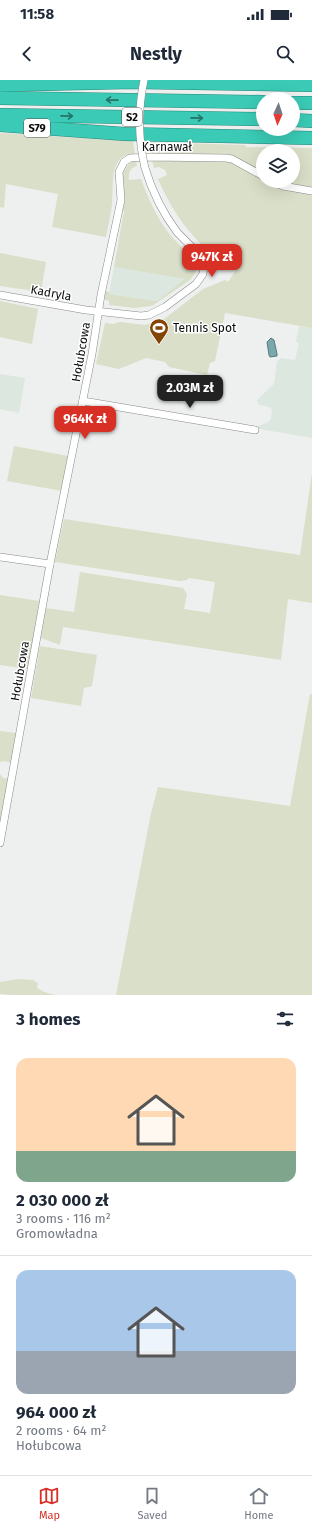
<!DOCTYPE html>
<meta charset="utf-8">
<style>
:root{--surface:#fff;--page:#f6f6f7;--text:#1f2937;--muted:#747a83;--line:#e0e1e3;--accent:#d93025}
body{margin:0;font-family:"Fira Sans",sans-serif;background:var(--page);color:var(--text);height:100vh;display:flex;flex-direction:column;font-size:15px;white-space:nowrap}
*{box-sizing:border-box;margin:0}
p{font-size:13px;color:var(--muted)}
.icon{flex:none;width:22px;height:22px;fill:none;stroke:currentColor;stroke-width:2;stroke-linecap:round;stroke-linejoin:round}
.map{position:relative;height:915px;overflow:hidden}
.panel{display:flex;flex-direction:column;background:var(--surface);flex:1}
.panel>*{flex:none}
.needle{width:26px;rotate:183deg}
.fabs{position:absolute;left:256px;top:12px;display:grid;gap:8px}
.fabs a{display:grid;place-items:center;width:44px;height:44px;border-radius:50%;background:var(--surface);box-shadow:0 4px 16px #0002;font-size:20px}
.price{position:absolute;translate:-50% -34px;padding:0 9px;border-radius:8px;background:var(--accent);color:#fff;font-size:13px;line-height:26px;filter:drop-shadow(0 1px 2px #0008)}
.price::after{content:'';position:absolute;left:50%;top:24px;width:12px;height:9px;margin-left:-6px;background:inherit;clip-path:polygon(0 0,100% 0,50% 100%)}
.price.current{background:#222;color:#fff}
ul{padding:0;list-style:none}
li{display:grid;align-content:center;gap:8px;height:212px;padding:0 16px}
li+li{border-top:1px solid var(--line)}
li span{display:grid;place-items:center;height:124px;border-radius:12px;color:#555}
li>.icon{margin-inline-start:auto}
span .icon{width:72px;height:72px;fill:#fffc;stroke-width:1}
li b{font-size:17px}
h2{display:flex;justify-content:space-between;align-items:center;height:48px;padding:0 16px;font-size:17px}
.status{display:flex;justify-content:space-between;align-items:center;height:28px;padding:0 20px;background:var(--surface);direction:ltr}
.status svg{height:11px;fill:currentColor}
header{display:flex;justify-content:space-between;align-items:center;height:52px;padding:0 16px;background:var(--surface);font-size:18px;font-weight:700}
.menu{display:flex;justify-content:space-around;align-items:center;height:56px;border-top:1px solid var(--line);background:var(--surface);font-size:11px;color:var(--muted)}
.menu a{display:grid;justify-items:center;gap:2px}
.menu .current{color:var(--accent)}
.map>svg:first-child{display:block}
</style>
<div class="status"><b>11:58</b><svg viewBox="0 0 49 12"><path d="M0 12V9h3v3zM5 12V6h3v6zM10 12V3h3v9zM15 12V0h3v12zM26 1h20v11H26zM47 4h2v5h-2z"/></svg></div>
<header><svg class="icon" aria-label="back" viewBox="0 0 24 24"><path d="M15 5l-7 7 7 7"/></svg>Nestly<svg class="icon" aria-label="search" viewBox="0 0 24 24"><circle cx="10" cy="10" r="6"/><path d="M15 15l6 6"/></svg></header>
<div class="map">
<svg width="312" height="915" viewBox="0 0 312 915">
<rect width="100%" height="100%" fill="#edf0ee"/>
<!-- built -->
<g fill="#dce7e0">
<polygon points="114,187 185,199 157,221 109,214"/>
<polygon points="299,246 312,248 312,358 254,348 268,342 271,339 272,330 270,327 259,325 257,320 274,304 277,282 281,278 295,280 299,263 296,262"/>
<polygon points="0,294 25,298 19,333 0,329"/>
</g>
<!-- green -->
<g fill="#d9dfc8">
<path d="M 0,53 L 133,61 L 135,74 C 108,73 114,106 112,124 C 111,135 108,146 106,157 L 52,147 L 58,114 L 6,104 L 4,128 L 0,127 Z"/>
<polygon points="150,62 245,65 246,67 312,68 312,109 287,104 279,101 293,101 293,71 263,71 263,94 233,78 151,74"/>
<path d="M 136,80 L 137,86 C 130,88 128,93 129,100 L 141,99 C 148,118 156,136 168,152 C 176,163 187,171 196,182 C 197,190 195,195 190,200 L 152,226 L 135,228 L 109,225 L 109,221 L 104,219 L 105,216 L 103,215 L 104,211 L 109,212 L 109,214 L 157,221 L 185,199 L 114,187 L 124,131 L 121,131 C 121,115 117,86 136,80 Z"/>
<path d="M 152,80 L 231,82 L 277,108 L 312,115 L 312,248 L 225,233 L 215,281 L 210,283 L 207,295 L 169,287 L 165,282 L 146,278 L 119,289 L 96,284 L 105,243 L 113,244 L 120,242 L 145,245 L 164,239 L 203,209 L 225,200 L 228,202 L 236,190 C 229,184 220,180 213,174 C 187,154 171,128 158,99 L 167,95 L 165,90 L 159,87 L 154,88 Z"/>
<polygon points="0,173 46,182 41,212 0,206"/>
<polygon points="0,221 38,229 32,264 0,257"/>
<polygon points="14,366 68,376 62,411 7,401"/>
<polygon points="312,393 312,523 288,519 281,580 63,547 60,565 41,558 46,528 74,532 80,492 183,508 187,514 184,529 210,533 215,502 189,498 187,500 180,501 55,482 64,439 300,475"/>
<polygon points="0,515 39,521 32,569 29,576 30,577 28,589 0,585"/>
<polygon points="40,566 97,575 92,606 84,608 81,626 31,618"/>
<polygon points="310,614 312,614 312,915 116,915 151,733 158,707 290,726"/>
<polygon points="0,651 17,653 12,683 5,681 0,682"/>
<polygon points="0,694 3,698 9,699 0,747"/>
<polygon points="19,899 33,900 38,903 37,908 44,912 55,915 11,915 0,914 0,902"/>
</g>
<!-- water -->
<polygon fill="#79a9ac" stroke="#587a7c" points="271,258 274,260 277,274 277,276 270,277 269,275 267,262"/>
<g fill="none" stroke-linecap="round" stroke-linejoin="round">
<defs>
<g id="minor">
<polyline points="271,101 283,106 312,111"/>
<path d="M 0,215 L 86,230 L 141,236 L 149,235 L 165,227 L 196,204 L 203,194 L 204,183 L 203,179 C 195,169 185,161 177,152 C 162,132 152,111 145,88"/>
<polyline points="83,321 255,350"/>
<polyline points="0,477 50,484"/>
<polyline points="0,763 50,484 92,274 101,215 121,120 119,92 124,82 130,78 150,77 226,78 232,79 263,96"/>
</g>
<g id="motorway">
<polyline points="0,5 132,2 312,5"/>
<polyline points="0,18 263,22"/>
<polyline points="293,23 312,23"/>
<polyline points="0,35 263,39"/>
<polyline points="293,40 312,41"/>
<polyline points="0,45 125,54 312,58"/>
</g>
</defs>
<!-- minor casing -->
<use href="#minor" stroke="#888b89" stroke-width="8"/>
<!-- motorway casing -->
<use href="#motorway" stroke="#29877a" stroke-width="14"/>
<!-- minor -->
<use href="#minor" stroke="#fff" stroke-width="7"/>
<!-- motorway -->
<use href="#motorway" stroke="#3acab5" stroke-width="13"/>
<defs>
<path id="minor-bridge" d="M 144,0 C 138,29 138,59 145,88"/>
</defs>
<!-- minor-bridge casing -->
<use href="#minor-bridge" stroke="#888b89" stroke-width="8" stroke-linecap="butt"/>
<!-- minor-bridge -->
<use href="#minor-bridge" stroke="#fff" stroke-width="7"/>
</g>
<!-- one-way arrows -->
<defs><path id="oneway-shaft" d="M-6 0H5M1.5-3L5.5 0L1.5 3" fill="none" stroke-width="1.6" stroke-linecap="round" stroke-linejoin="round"/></defs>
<g stroke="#247468">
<use href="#oneway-shaft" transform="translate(112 20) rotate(-179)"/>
<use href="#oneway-shaft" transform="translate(67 36) rotate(1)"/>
<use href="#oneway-shaft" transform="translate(197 38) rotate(1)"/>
</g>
<!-- icons -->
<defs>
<symbol id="stadium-pin" viewBox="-11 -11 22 30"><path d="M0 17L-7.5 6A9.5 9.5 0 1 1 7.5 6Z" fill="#834505" stroke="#fff"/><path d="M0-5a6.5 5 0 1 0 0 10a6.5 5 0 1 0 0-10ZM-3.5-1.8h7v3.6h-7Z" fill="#fff"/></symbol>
</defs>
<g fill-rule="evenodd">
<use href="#stadium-pin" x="148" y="237" width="22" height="30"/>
</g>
<g text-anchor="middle" stroke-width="3" stroke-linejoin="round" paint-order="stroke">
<!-- shield labels -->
<g fill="#fff" stroke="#545454" stroke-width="1">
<rect x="122" y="28" width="20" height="18" rx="3"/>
<rect x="24" y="39" width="26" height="18" rx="3"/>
</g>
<g font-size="11" font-weight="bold" fill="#0a0b0b">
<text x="132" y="41">S2</text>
<text x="37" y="52">S79</text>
</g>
<!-- street labels -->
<g font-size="12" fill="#0a0b0b" stroke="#fff">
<text x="167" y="71">Karnawał</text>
<text transform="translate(51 213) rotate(10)" y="4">Kadryla</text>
<text transform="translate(81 272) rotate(-80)" y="4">Hołubcowa</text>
<text transform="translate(20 591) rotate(-80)" y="4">Hołubcowa</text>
</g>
<!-- poi labels -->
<g font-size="12" fill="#0a0b0b" stroke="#fff" text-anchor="start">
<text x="173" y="252">Tennis Spot</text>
</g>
</g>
</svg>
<div class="fabs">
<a><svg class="needle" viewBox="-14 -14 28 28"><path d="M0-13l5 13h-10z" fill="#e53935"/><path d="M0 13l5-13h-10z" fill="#747a83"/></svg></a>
<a><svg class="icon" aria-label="layers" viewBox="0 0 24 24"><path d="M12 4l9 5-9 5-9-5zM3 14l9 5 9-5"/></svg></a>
</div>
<b class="price" style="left:212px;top:198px">947K zł</b>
<b class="price current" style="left:190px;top:329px">2.03M zł</b>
<b class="price" style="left:85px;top:360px">964K zł</b>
</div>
<section class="panel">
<h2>3 homes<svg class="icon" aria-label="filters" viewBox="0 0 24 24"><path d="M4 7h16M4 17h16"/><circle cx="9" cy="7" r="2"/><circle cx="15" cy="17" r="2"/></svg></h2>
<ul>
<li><span style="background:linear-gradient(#ffd9b3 75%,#7fa58c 0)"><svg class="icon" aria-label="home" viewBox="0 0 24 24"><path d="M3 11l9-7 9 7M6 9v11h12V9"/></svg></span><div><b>2 030 000 zł</b><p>3 rooms · 116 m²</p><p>Gromowładna</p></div></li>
<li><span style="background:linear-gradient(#a9c7e8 65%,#9aa5b1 0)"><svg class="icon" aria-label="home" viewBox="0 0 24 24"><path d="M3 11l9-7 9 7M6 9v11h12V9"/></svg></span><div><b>964 000 zł</b><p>2 rooms · 64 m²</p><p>Hołubcowa</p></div></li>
</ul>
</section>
<nav class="menu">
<a class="current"><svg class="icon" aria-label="map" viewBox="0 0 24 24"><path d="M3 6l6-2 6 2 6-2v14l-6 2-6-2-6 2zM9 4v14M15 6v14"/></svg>Map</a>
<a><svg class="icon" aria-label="saved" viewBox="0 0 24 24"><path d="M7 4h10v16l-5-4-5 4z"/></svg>Saved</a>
<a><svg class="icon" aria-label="home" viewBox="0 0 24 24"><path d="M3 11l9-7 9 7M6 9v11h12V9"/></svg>Home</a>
</nav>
